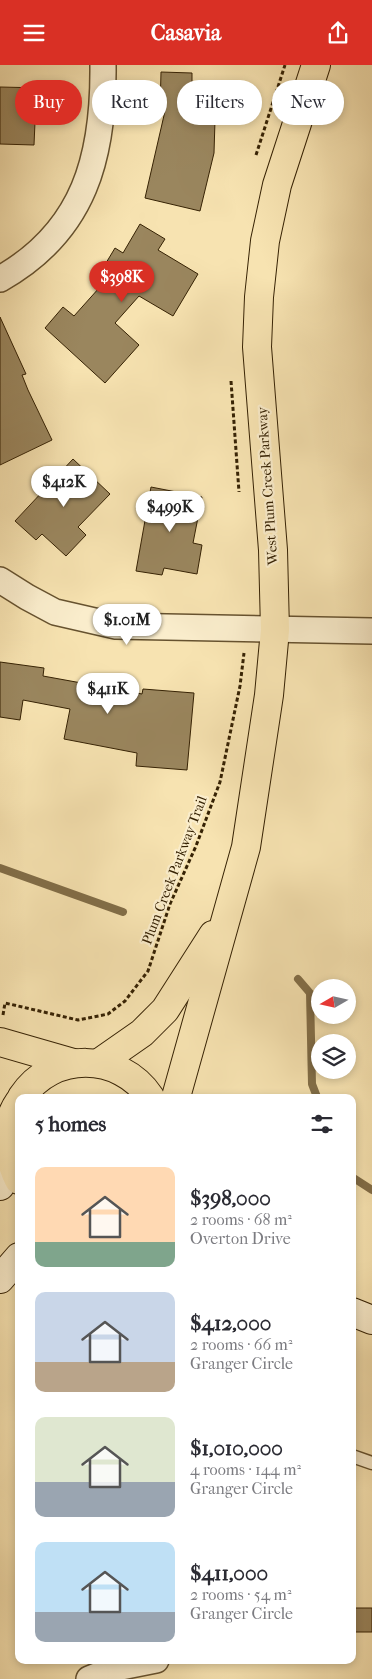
<!DOCTYPE html>
<meta charset="utf-8">
<style>
:root{--surface:#fff;--page:#f2f2f3;--text:#2b2b33;--muted:#7c7c81;--accent:#d93025}
body{margin:0;font-family:"IM FELL French Canon",serif;background:var(--page);color:var(--text);height:100vh;display:flex;flex-direction:column;font-size:19px;white-space:nowrap}
*{box-sizing:border-box;margin:0}
p{font-size:16px;color:var(--muted)}
.icon{flex:none;width:28px;height:28px;fill:none;stroke:currentColor;stroke-width:2;stroke-linecap:round;stroke-linejoin:round}
.map{position:relative;flex:1;overflow:hidden}
.sheet{position:absolute;left:15px;top:1029px;width:341px;height:570px;display:flex;flex-direction:column;background:var(--surface);border-radius:10px;box-shadow:0 2px 8px #0003}
.sheet>*{flex:none}
.guide{position:absolute;left:15px;top:15px;width:342px;height:45px;display:flex;gap:10px}
.needle{width:32px;rotate:261deg}
.controls{position:absolute;left:311px;top:914px;display:grid;gap:10px}
.controls a{display:grid;place-items:center;width:45px;height:45px;border-radius:50%;background:var(--surface);box-shadow:0 2px 8px #0003;font-size:25px}
.price{position:absolute;translate:-50% -42px;padding:0 11px;border-radius:18px;background:#fff;color:#222;font-size:16px;line-height:32px;filter:drop-shadow(0 1px 2px #0008)}
.price::after{content:'';position:absolute;left:50%;top:30px;width:15px;height:11px;margin-left:-8px;background:inherit;clip-path:polygon(0 0,100% 0,50% 100%)}
.price.current{background:var(--accent);color:#fff}
ul{padding:0;list-style:none}
li{display:flex;align-items:center;gap:15px;height:125px;padding:0 20px}
li span{display:grid;place-items:center;flex:none;width:140px;height:100px;border-radius:10px;color:#555}
li>.icon{margin-inline-start:auto}
span .icon{width:60px;height:60px;fill:#fffc;stroke-width:1}
li b{font-size:21px}
h2{display:flex;justify-content:space-between;align-items:center;height:60px;padding:0 20px;font-size:21px}
.tag{padding:0 18px;border-radius:22px;background:var(--surface);box-shadow:0 2px 8px #0003;font-size:18px;line-height:45px}
.tag.current{background:var(--accent);color:#fff}
header{display:flex;justify-content:space-between;align-items:center;height:65px;padding:0 20px;background:var(--accent);color:#fff;font-size:22px;font-weight:700}
.map>svg:first-child{display:block}
</style>
<header><svg class="icon" aria-label="menu" viewBox="0 0 24 24"><path d="M4 6h16M4 12h16M4 18h16"/></svg>Casavia<svg class="icon" aria-label="share" viewBox="0 0 24 24"><path d="M12 15V3M7 8l5-5 5 5M5 13v7h14v-7"/></svg></header>
<div class="map">
<svg width="372" height="1614" viewBox="0 0 372 1614">
<rect width="100%" height="100%" fill="#f7e3b1"/>
<filter id="stains"><feTurbulence type="fractalNoise" baseFrequency=".004" numOctaves="4"/><feColorMatrix values="0 0 0 0 .2 0 0 0 0 .09 0 0 0 0 .02 0 0 0 .5 -.17"/></filter>
<radialGradient id="worn" r=".72"><stop offset=".6" stop-color="#630" stop-opacity="0"/><stop offset="1" stop-color="#630" stop-opacity=".3"/></radialGradient>
<g fill="none" stroke-linecap="round" stroke-linejoin="round">
<!-- stream -->
<g stroke="#826e48" stroke-width="8">
<polyline points="0,803 123,847"/>
<polyline points="298,914 310,928 312,1019 317,1032"/>
<polyline points="352,1112 372,1125"/>
</g>
</g>
<!-- building -->
<g fill="#9a865e" stroke="#362204">
<polygon points="161,7 192,8 192,22 216,22 214,88 200,146 145,133 165,46 160,45"/>
<polygon points="0,22 43,23 42,57 35,57 34,80 0,79"/>
<polygon points="140,159 165,174 158,185 198,209 173,251 139,231 115,258 139,280 105,318 45,263 63,242 74,251 108,213 100,208 115,183 123,188"/>
<polygon points="0,252 26,309 22,310 28,325 52,375 0,400"/>
<polygon points="73,394 110,429 78,462 86,470 66,491 42,469 36,475 15,456"/>
<polygon points="151,422 202,432 193,478 202,480 197,509 164,503 162,510 136,506"/>
<polygon points="0,597 44,603 43,611 142,629 143,624 194,628 187,705 136,701 137,688 64,674 70,644 23,635 20,655 0,652"/>
<rect x="352" y="1543" width="20" height="24"/>
</g>
<g fill="none" stroke-linecap="round" stroke-linejoin="round">
<defs>
<polyline id="service" points="352,1391 372,1398"/>
<g id="minor">
<path d="M 0,214 C 85,166 104,91 103,0"/>
<polyline points="0,515 27,532 55,547 116,561 372,566"/>
<polyline points="89,1614 116,1603 156,1595"/>
</g>
<g id="secondary">
<polyline points="0,1121 10,1095"/>
<polyline points="0,1214 19,1192"/>
<polyline points="352,1247 372,1255"/>
</g>
<g id="primary">
<polyline points="0,977 73,998"/>
<polyline points="99,998 142,968 165,945 213,870"/>
<path d="M 22,1032 C 52,986 120,987 150,1032"/>
<polyline points="176,1032 246,782 269,630 275,565 273,485 257,282 259,232 265,176 277,120 316,0"/>
<path d="M 19,1037 C 3,1060 7,1091 19,1115"/>
</g>
</defs>
<!-- service casing -->
<use href="#service" stroke="#66522f" stroke-width="15"/>
<!-- minor casing -->
<use href="#minor" stroke="#66522f" stroke-width="28"/>
<!-- secondary casing -->
<use href="#secondary" stroke="#362204" stroke-width="30"/>
<!-- primary casing -->
<use href="#primary" stroke="#362204" stroke-width="30"/>
<!-- path -->
<g stroke="#362204" stroke-width="3" stroke-dasharray="4 2.5" stroke-linecap="butt">
<polyline points="256,90 285,0"/>
<polyline points="231,316 239,427"/>
<polyline points="3,950 5,938 78,955 108,949 125,936 148,906 170,839 196,781 220,717 240,621 244,588"/>
</g>
<!-- service -->
<use href="#service" stroke="#faedcc" stroke-width="12"/>
<!-- minor -->
<use href="#minor" stroke="#faedcc" stroke-width="25"/>
<!-- secondary -->
<use href="#secondary" stroke="#faedcc" stroke-width="28"/>
<!-- primary -->
<use href="#primary" stroke="#f7e3b1" stroke-width="28"/>
</g>
<g text-anchor="middle" stroke-width="4.5" stroke-linejoin="round" paint-order="stroke">
<!-- street labels -->
<g font-size="14" fill="#362204" stroke="#faedcc">
<text transform="translate(267 421) rotate(-94)" y="5">West Plum Creek Parkway</text>
<text transform="translate(174 805) rotate(-69)" y="5">Plum Creek Parkway Trail</text>
</g>
</g>
<rect width="100%" height="100%" filter="url(#stains)"/>
<rect width="100%" height="100%" fill="url(#worn)"/>
</svg>
<div class="controls">
<a><svg class="needle" viewBox="-14 -14 28 28"><path d="M0-13l5 13h-10z" fill="#e53935"/><path d="M0 13l5-13h-10z" fill="#7c7c81"/></svg></a>
<a><svg class="icon" aria-label="layers" viewBox="0 0 24 24"><path d="M12 4l9 5-9 5-9-5zM3 14l9 5 9-5"/></svg></a>
</div>
<b class="price current" style="left:122px;top:238px">$398K</b>
<b class="price" style="left:64px;top:443px">$412K</b>
<b class="price" style="left:170px;top:468px">$499K</b>
<b class="price" style="left:127px;top:581px">$1.01M</b>
<b class="price" style="left:108px;top:650px">$411K</b>
<div class="guide">
<a class="tag current">Buy</a>
<a class="tag">Rent</a>
<a class="tag">Filters</a>
<a class="tag">New</a>
</div>
<section class="sheet">
<h2>5 homes<svg class="icon" aria-label="filters" viewBox="0 0 24 24"><path d="M4 7h16M4 17h16"/><circle cx="9" cy="7" r="2"/><circle cx="15" cy="17" r="2"/></svg></h2>
<ul>
<li><span style="background:linear-gradient(#ffd9b3 75%,#7fa58c 0)"><svg class="icon" aria-label="home" viewBox="0 0 24 24"><path d="M3 11l9-7 9 7M6 9v11h12V9"/></svg></span><div><b>$398,000</b><p>2 rooms · 68 m²</p><p>Overton Drive</p></div></li>
<li><span style="background:linear-gradient(#c9d6e8 70%,#b9a48a 0)"><svg class="icon" aria-label="home" viewBox="0 0 24 24"><path d="M3 11l9-7 9 7M6 9v11h12V9"/></svg></span><div><b>$412,000</b><p>2 rooms · 66 m²</p><p>Granger Circle</p></div></li>
<li><span style="background:linear-gradient(#dfe7d0 65%,#9aa5b1 0)"><svg class="icon" aria-label="home" viewBox="0 0 24 24"><path d="M3 11l9-7 9 7M6 9v11h12V9"/></svg></span><div><b>$1,010,000</b><p>4 rooms · 144 m²</p><p>Granger Circle</p></div></li>
<li><span style="background:linear-gradient(#bfe0f5 70%,#9aa5b1 0)"><svg class="icon" aria-label="home" viewBox="0 0 24 24"><path d="M3 11l9-7 9 7M6 9v11h12V9"/></svg></span><div><b>$411,000</b><p>2 rooms · 54 m²</p><p>Granger Circle</p></div></li>
</ul>
</section>
</div>
